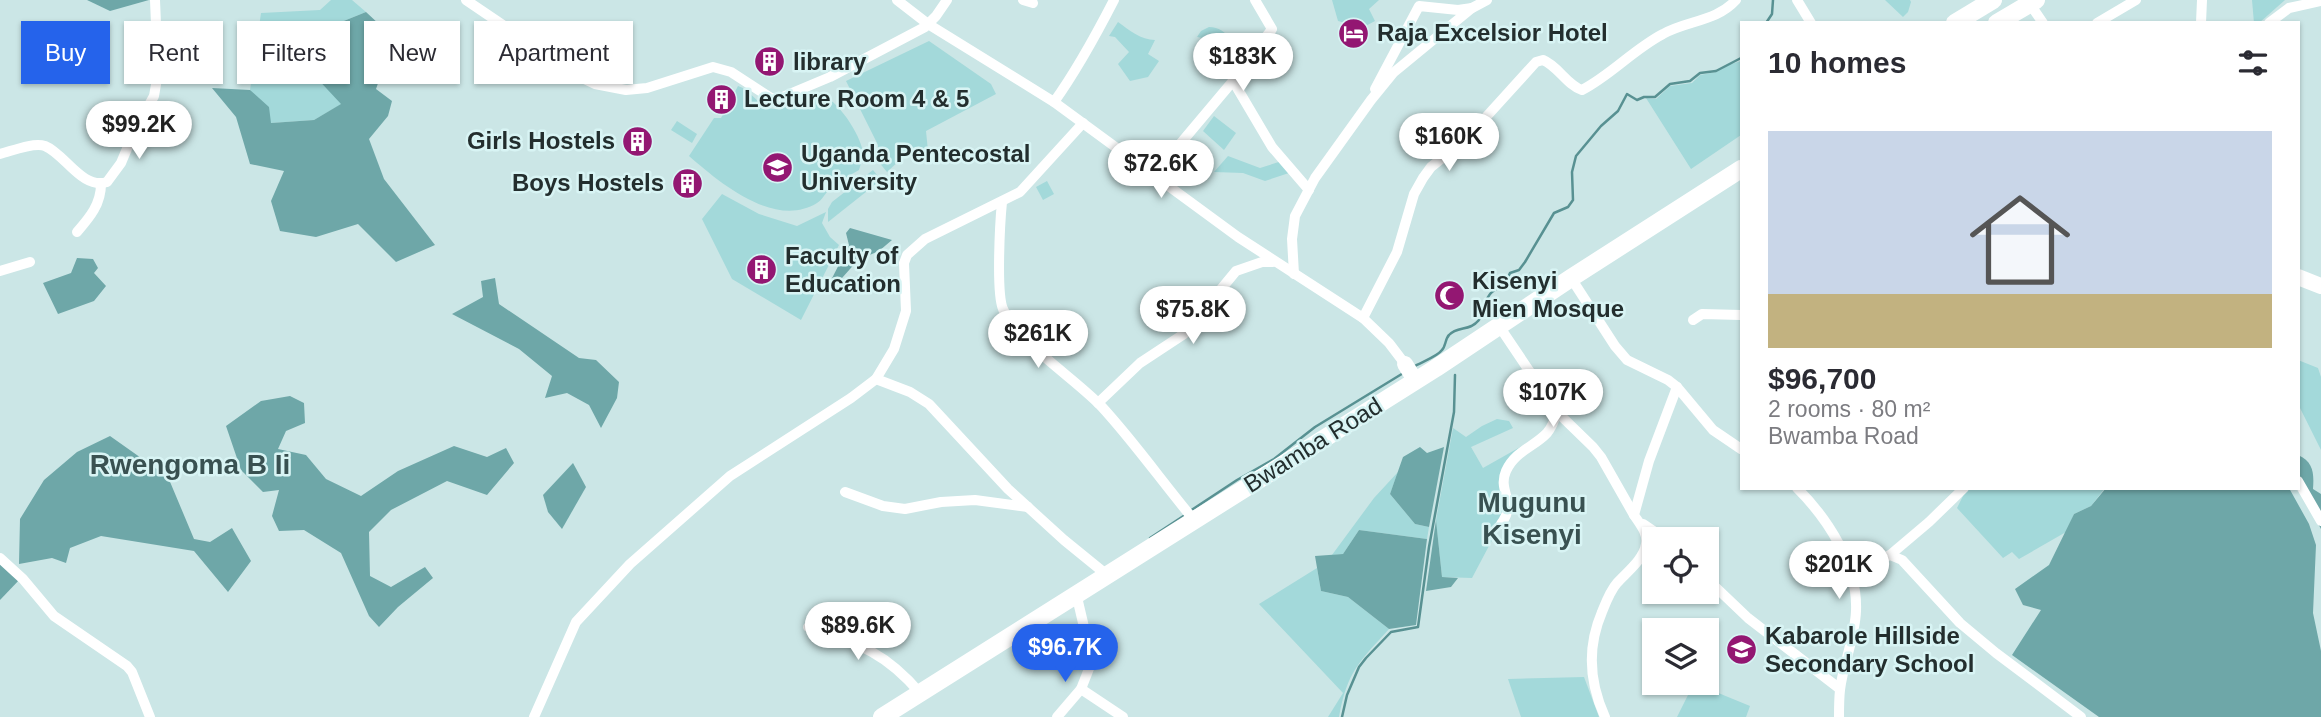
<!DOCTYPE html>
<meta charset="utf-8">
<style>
:root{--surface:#fff;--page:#f7f7f7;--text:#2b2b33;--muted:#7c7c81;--accent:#2563eb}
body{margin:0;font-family:Arial,sans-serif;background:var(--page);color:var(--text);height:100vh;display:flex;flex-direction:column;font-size:26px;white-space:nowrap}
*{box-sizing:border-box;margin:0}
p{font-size:23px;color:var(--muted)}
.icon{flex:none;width:38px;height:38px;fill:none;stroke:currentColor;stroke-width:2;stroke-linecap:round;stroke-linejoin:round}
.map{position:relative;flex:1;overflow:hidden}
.sheet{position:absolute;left:1740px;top:21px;width:560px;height:469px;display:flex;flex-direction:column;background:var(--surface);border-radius:0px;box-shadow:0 2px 5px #0004}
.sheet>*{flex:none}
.banner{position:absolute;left:21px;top:21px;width:665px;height:63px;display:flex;gap:14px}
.buttons{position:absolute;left:1642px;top:527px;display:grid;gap:14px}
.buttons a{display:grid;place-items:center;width:77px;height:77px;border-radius:0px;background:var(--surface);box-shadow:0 2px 5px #0004;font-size:35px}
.price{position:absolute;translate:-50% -60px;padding:0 16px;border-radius:24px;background:#fff;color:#222;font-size:23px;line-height:46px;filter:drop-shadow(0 2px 4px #0008)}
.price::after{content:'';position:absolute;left:50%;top:42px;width:21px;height:16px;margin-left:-10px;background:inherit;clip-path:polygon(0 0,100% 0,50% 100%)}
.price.current{background:var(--accent);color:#fff}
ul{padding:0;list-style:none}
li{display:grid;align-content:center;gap:14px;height:371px;padding:0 28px}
li span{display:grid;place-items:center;height:217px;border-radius:0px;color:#555}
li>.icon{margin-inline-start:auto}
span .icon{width:126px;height:126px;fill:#fffc;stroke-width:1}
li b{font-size:30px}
h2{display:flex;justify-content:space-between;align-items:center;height:84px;padding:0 28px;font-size:30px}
.tag{padding:0 24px;border-radius:0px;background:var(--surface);box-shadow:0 2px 5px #0004;font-size:24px;line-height:63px}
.tag.current{background:var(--accent);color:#fff}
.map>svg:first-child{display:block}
</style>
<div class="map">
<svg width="2321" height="717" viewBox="0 0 2321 717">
<rect width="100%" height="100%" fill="#cbe6e6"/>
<!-- green -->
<g fill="#a3d9da">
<polygon points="331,0 352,0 366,12 314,33 342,104 314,120 271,123 250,90 261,13 320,10"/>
<polygon points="1332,0 1379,0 1369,9 1375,21 1356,31 1353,25 1338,21"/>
<polygon points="1885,0 1910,0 1911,2 1908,12 1903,17"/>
<polygon points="2252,0 2285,0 2259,23 2254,23"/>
<path d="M 1118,22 C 1129,30 1141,40 1155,40 L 1148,54 L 1159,61 L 1148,77 L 1130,81 L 1118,64 L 1129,52 L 1115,37 L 1109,36 Z"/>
<path d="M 1209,27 C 1219,27 1225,32 1231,39 L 1224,49 L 1214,40 L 1197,37 L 1201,31 Z"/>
<polygon points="929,41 991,84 996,94 926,131 928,151 921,157 914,147 887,172 878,161 878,145 846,81"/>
<polygon points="1741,61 1741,135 1691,169 1646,98 1656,99 1670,86 1692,83 1700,75 1716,72 1728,65"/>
<path d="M 738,86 C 752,90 758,108 774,109 C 788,111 799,93 814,93 C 834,93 858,131 862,148 C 864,156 861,163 859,170 C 849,176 836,182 828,191 C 824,195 822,200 817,203 C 775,229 720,183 689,156 L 714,118 L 721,118 Z"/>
<polygon points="1214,116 1236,133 1224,150 1203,131"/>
<polygon points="677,121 697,134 692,143 671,130"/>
<polygon points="1228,156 1260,168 1285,160 1289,173 1265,181 1243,173 1214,172"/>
<polygon points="873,170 881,180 828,222 828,209 832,202"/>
<polygon points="1047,181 1054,194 1043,200 1036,187"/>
<polygon points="722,194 759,214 797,226 826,212 822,223 830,237 839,245 801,320 732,279 702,219"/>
<polygon points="2298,360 2318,368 2321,377 2321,450 2298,404"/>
<polygon points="1497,419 1509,421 1513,428 1471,447 1483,468 1522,446 1505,483 1509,500 1499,527 1472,578 1442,577 1436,520 1453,428 1466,437 1482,426"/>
<polygon points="1398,472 1390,494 1415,524 1429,527 1427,539 1359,530 1343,554 1332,555 1374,498"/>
<polygon points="1967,488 2105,488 2091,506 2074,514 2066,532 2019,559 2012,552 2003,558 1957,508"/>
<path d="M 1317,568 L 1321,591 L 1348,597 L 1389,629 C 1359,662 1347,672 1339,717 L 1328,717 L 1343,693 L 1259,604 Z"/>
<polygon points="1584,677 1599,717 1521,717 1508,679"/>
<polygon points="1694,683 1750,706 1746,717 1677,717"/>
</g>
<!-- forest -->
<g fill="#6ea7a8">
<polygon points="87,0 149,0 110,11"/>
<polygon points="366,12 394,38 376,89 392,101 388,116 369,139 384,179 435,245 396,262 358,224 316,237 280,231 271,201 284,171 250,164 236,117 212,88 250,90 269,107 271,123 314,120 341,104 313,74 314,33"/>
<polygon points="850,228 892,240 879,251 858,260 834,287 828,286 849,245 846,233"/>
<polygon points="77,258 93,259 98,268 94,273 106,286 94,301 58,314 43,283 71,273"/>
<polygon points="495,278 499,304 579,358 596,360 619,382 617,398 601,428 589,405 567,393 545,398 552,376 519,349 452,314 483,297 481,281"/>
<polygon points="290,396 304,403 305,423 286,431 278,449 306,455 326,479 361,496 398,471 454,446 487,457 506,448 514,463 487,495 447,481 391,510 369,532 370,576 391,587 425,567 433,578 398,607 379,627 369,616 341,553 304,530 279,531 272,516 279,490 263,492 241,470 226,426 261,401"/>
<polygon points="110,436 168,477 194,539 210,542 232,528 251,561 228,592 194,551 101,536 70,548 66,563 52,558 19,564 20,519 44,480 77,452"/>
<polygon points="1420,447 1427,453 1444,447 1429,527 1415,524 1390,494 1403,457"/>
<path d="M 2298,455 C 2314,462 2314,474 2313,489 L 2321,494 L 2321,529 L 2298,487 Z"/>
<polygon points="573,463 586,487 562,529 548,512 543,495"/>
<polygon points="2106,488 2289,488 2309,524 2316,545 2313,613 2321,651 2321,717 2099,717 2012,655 2041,610 2023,605 2015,589 2049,565 2074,514 2091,506"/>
<polygon points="1436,520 1442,577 1458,578 1451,587 1426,591"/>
<polygon points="1359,530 1427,539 1416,625 1389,629 1348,597 1321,591 1315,556 1343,554"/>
<polygon points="0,555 22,577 0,600"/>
</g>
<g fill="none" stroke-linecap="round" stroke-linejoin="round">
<!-- stream -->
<g stroke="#589192" stroke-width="2.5">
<polyline points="1766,23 1772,14 1773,0"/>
<path d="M 1413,367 C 1421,362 1437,357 1442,350 C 1446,346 1445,339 1449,335 C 1457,326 1470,331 1478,321 C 1486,313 1483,299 1492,292 C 1502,284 1504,288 1510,273 L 1519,270 L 1525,262 L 1554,213 L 1568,207 L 1573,200 L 1572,172 L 1576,156 L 1601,126 L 1618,111 L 1627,94 L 1637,100 L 1644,97 L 1655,97 L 1670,84 L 1690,81 L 1700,73 L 1716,71 L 1741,58"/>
<polyline points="1190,511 1237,480 1274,459 1315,427 1405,372"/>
<polyline points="1150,538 1185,515"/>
<polyline points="1342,717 1347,695 1359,667 1366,658 1391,632 1418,627 1429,547 1454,412 1455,375"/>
</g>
<!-- street -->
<g stroke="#fff" stroke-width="10">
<polyline points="466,0 578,76 595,84 626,90 647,88 713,67 731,72 771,98 780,98 830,77 925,27 936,16 947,0"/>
<polyline points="897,0 928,24 1054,102 1238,237 1363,318 1389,343 1405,364"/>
<polyline points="1023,0 1033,3"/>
<polyline points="1797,0 1811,23"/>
<polyline points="2030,4 2043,23"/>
<polyline points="2097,23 2136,0"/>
<polyline points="2201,23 2202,0"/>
<polyline points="2269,23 2289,8 2321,1"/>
<polyline points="1233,81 1272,147 1309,190"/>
<polyline points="1375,89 1419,6 1458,10 1472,8"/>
<path d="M 1054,102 C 1077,70 1096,35 1114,0"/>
<path d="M 0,154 C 12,151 33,142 45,146 C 65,154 82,190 107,182 L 121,163 L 134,132 L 154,96 L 158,73 L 155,0"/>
<polyline points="1154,175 1233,81 1272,29 1255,0"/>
<path d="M 1002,202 C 1000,222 996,293 1003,309 C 1016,341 1077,380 1102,407 C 1135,443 1163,483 1194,520"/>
<path d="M 77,232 C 90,217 101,204 101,184"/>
<polyline points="0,271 30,262"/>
<polyline points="1294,274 1292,239 1295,216 1315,178 1371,100 1393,73 1472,8 1487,0"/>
<polyline points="1571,278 1615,346 1627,360 1668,380 1677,387 1713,430 1741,449"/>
<path d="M 1363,318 L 1397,252 L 1414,194 L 1423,178 L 1431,167 L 1467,138 L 1536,62 L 1543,60 C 1558,66 1567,85 1582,90 C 1611,75 1634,49 1663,34 C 1688,20 1716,22 1736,0"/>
<polyline points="1693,320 1702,314 1741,315"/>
<polyline points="1499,326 1557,412 1593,447 1601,457 1634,515"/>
<polyline points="876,379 910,392 929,404 1008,489 1064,540 1107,575"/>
<polyline points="1098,403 1140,363 1184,334 1236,271 1262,262 1273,262"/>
<polyline points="2298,481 2321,521"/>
<path d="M 1797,488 C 1828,519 1858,565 1856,611 C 1855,638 1843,664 1840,690 C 1839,699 1839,708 1839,717"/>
<polyline points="845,492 883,506 905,509 941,502 975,500 1028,507"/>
<path d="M 1501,524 C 1518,501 1497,492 1506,471 C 1515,451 1534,447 1547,433 C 1552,427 1555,419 1557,412"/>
<polyline points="1643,524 1665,539"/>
<polyline points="1890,555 1929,522 1964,488"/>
<polyline points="0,558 23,579 54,616 127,666 132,672 150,717"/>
<polyline points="1852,572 1890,555 1902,560 1960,623 1996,653 2081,717"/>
<polyline points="1706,578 1748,618 1840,689"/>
<path d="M 808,627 C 858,644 884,651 920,693"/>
<polyline points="1081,689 1123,717"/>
<polyline points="534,717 576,622 630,564 730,476 851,398 876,379 894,349 906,311 904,263 907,255 925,239 1020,192 1083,123"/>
<polyline points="1057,717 1081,689 1092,661 1076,593"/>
<path d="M 1605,717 C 1589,682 1587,647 1602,612 C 1606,602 1610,591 1617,583 C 1627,572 1644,559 1646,544 C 1648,533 1640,524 1634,515 L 1649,461 L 1677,387"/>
</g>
<!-- secondary -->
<g stroke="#fff" stroke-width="16">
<polyline points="2298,277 2321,286"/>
<polyline points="1405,364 1415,380"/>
</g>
<!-- primary -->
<g stroke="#fff" stroke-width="18">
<polyline points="1955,23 1993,0"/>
<polyline points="1997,23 2036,0"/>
<polyline points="882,717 1436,368 1571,278 1741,169"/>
</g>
</g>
<!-- icons -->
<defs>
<symbol id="hotel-disc" viewBox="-11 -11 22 22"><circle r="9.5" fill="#931772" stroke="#d8f4f4"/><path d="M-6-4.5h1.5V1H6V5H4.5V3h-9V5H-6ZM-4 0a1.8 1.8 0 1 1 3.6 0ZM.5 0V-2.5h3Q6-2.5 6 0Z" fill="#fff"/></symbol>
<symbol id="building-disc" viewBox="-11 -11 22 22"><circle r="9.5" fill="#931772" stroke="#d8f4f4"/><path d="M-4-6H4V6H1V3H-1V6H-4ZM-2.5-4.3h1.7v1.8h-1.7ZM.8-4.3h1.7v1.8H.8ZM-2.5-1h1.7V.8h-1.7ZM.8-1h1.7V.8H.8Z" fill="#fff"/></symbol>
<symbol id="university-disc" viewBox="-11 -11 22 22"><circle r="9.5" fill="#931772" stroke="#d8f4f4"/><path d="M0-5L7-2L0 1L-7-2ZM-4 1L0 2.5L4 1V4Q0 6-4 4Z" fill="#fff"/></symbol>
<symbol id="mosque-disc" viewBox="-11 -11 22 22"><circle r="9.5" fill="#931772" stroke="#d8f4f4"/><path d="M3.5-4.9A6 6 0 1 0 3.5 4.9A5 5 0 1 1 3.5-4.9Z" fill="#fff"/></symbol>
<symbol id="school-disc" viewBox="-11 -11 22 22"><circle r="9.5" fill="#931772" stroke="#d8f4f4"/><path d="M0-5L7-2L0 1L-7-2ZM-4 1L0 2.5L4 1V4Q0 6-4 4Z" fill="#fff"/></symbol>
</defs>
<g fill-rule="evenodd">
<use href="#hotel-disc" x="1336" y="16" width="35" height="35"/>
<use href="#building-disc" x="752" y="44" width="35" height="35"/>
<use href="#building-disc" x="704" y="82" width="35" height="35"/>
<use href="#building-disc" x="620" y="124" width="35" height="35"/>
<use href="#university-disc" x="760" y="150" width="35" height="35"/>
<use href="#building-disc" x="670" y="166" width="35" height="35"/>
<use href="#building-disc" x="744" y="252" width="35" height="35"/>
<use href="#mosque-disc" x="1432" y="278" width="35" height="35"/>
<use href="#school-disc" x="1724" y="632" width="35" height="35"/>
</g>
<g text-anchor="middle" stroke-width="5" stroke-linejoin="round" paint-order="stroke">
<!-- poi labels -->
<g font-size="24" font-weight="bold" fill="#232e2e" stroke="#d8f4f4" text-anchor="start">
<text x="1377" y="41">Raja Excelsior Hotel</text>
<text x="793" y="70">library</text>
<text x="744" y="107">Lecture Room 4 &amp; 5</text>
<text x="615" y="149" text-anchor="end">Girls Hostels</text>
<text x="801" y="162">Uganda Pentecostal<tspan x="801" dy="28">University</tspan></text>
<text x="664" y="191" text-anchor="end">Boys Hostels</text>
<text x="785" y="264">Faculty of<tspan x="785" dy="28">Education</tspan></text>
<text x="1472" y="289">Kisenyi<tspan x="1472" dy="28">Mien Mosque</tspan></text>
<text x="1765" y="644">Kabarole Hillside<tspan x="1765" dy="28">Secondary School</tspan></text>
</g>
<!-- street labels -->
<g font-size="24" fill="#232e2e" stroke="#d8f4f4">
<text transform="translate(1313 445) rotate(-32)" y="8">Bwamba Road</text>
</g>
<!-- quarter labels -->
<g font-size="28" font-weight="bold" fill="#395151" stroke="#d8f4f4">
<text x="190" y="474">Rwengoma B Ii</text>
<text x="1532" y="512">Mugunu<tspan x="1532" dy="32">Kisenyi</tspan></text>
</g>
</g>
</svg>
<div class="buttons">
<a><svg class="icon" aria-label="locate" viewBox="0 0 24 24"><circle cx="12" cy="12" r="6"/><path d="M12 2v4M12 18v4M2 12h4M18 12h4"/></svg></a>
<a><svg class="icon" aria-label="layers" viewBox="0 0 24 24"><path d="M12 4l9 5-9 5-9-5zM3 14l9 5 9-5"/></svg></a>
</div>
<b class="price" style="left:1243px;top:93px">$183K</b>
<b class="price" style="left:139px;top:161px">$99.2K</b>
<b class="price" style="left:1449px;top:173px">$160K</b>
<b class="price" style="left:1161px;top:200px">$72.6K</b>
<b class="price" style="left:1193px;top:346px">$75.8K</b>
<b class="price" style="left:1038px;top:370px">$261K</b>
<b class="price" style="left:1553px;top:429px">$107K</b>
<b class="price" style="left:1839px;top:601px">$201K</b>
<b class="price" style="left:858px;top:662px">$89.6K</b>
<b class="price current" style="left:1065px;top:684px">$96.7K</b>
<div class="banner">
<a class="tag current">Buy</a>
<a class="tag">Rent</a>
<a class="tag">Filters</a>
<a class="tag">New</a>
<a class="tag">Apartment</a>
</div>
<section class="sheet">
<h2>10 homes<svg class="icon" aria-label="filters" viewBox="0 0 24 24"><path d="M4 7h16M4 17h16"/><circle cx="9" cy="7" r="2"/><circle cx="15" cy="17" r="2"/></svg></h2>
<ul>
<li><span style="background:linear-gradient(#c9d6e8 75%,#c2b280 0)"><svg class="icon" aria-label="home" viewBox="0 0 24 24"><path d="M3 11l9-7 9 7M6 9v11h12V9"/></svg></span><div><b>$96,700</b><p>2 rooms · 80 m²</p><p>Bwamba Road</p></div></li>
</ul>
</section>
</div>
